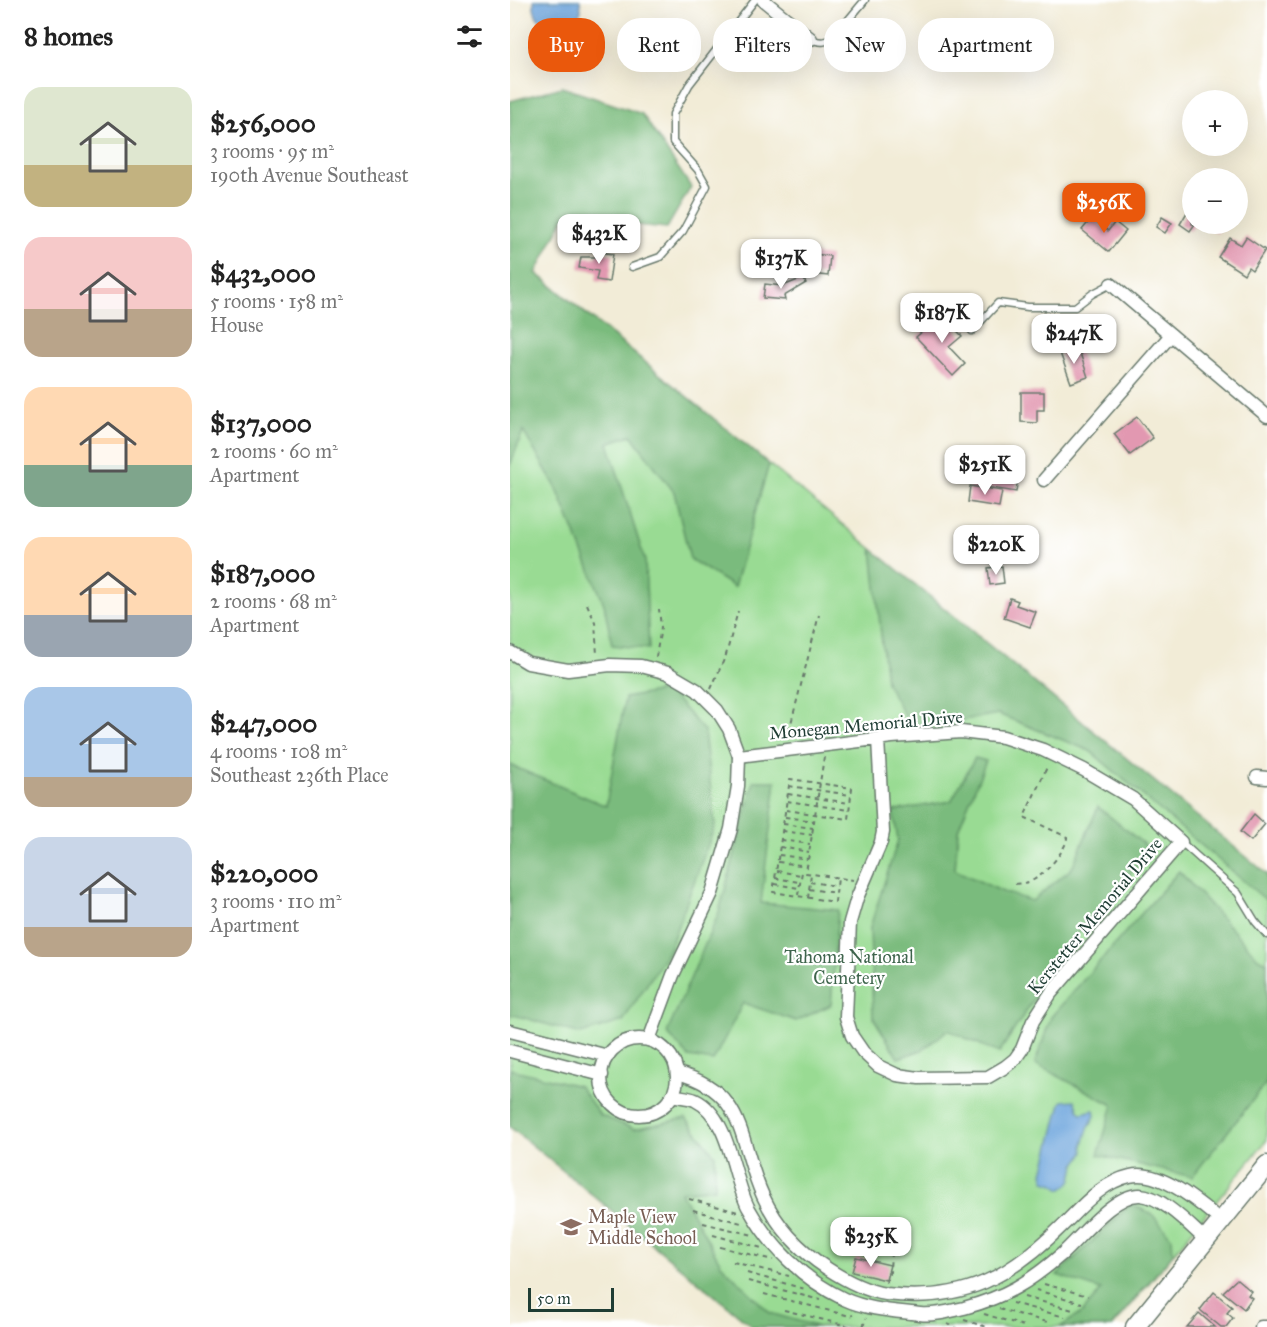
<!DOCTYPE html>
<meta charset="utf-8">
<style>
:root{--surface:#fff;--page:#f6f6f6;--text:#222;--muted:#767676;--accent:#ea580c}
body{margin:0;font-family:"IM FELL Great Primer",serif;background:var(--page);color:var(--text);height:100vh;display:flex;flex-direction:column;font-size:22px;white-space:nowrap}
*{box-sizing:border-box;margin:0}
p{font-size:20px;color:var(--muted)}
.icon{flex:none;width:33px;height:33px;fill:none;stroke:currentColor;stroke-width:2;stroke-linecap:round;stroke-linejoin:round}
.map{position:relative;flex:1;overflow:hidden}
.panel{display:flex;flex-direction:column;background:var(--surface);width:510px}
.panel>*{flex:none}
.hud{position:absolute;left:18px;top:18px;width:570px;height:54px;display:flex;gap:12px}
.fabs{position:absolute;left:672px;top:90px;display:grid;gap:12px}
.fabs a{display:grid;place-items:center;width:66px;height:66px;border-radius:50%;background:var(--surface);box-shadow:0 6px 24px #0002;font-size:30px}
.scale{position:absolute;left:18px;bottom:15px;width:86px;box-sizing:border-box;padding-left:6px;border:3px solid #1f3d34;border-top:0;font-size:16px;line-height:21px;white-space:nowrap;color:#1f3d34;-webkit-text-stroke:4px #fff;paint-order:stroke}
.price{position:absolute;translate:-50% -51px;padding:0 14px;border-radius:12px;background:#fff;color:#222;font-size:20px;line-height:39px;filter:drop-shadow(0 2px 3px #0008)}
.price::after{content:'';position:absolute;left:50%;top:36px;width:18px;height:14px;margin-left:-9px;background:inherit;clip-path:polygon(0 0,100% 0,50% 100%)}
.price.selected{background:var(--accent);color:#fff}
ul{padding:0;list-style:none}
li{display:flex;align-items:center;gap:18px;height:150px;padding:0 24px}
li span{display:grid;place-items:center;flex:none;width:168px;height:120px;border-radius:18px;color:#555}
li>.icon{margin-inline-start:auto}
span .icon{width:72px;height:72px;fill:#fffc;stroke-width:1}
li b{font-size:26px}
h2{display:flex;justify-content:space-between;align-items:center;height:72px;padding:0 24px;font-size:26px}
.tag{padding:0 21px;border-radius:24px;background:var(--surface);box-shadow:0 6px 24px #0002;font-size:21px;line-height:54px}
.tag.selected{background:var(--accent);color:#fff}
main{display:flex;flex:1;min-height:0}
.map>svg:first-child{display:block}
</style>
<main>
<section class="panel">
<h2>8 homes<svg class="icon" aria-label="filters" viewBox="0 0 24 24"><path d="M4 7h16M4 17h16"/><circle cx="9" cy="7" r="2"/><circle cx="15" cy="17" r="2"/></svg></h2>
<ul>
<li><span style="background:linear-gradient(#dfe7d0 65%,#c2b280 0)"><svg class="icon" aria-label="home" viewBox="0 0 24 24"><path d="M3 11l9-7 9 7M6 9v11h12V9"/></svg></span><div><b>$256,000</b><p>3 rooms · 95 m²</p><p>190th Avenue Southeast</p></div></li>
<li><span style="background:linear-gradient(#f6c9c9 60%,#b9a48a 0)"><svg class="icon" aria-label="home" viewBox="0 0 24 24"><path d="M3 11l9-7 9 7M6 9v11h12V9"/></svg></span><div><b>$432,000</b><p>5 rooms · 158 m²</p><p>House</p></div></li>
<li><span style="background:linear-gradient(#ffd9b3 65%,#7fa58c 0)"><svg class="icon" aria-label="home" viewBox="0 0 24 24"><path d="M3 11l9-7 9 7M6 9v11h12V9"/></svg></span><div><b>$137,000</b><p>2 rooms · 60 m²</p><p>Apartment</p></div></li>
<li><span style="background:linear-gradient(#ffd9b3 65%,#9aa5b1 0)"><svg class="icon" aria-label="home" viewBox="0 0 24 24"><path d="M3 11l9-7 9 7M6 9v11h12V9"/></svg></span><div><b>$187,000</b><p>2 rooms · 68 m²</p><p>Apartment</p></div></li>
<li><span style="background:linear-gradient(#a9c7e8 75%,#b9a48a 0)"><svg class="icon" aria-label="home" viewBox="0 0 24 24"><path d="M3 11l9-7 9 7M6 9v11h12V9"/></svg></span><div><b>$247,000</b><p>4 rooms · 108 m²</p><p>Southeast 236th Place</p></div></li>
<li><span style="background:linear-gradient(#c9d6e8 75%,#b9a48a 0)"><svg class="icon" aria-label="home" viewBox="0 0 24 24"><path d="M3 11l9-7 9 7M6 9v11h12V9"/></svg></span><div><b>$220,000</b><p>3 rooms · 110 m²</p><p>Apartment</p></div></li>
</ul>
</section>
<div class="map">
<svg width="757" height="1327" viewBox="0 0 757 1327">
<rect width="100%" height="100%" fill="#fff"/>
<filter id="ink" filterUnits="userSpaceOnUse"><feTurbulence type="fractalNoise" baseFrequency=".0167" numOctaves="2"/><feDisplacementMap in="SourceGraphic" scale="12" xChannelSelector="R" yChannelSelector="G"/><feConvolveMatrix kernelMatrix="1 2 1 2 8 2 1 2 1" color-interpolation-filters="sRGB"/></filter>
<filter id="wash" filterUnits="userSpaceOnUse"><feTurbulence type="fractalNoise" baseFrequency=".008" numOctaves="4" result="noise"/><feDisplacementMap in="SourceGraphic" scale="24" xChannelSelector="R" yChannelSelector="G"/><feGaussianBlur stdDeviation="1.35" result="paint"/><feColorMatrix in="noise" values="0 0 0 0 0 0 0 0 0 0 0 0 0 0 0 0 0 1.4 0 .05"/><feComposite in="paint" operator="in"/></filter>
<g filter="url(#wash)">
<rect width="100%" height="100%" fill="#f2ecd7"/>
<!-- green -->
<polygon fill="#99db93" stroke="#5c8c64" stroke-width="1.5" points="0,251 757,874 757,1140 603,1327 243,1327 0,1127"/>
<!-- forest -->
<g fill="#7abb7d" stroke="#4c7c58" stroke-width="1.5">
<polygon points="52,87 132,114 181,187 157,228 54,218 26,273 259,464 224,587 180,559 164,492 121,435 98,443 135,561 139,649 102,645 94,604 46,487 13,431 0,466 0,101"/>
<polygon points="362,549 757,874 757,901 580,751 488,714 402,729 376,682"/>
<polygon points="158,690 194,731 205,826 158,952 113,1021 71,1034 0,1014 0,765 96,806 115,698"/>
<polygon points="465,758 476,761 448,830 445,870 493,892 522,901 562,868 588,807 641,850 563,939 489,1053 438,1030 412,1050 388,1058 363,1017 360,927 388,840 383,811 441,801"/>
<polygon points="244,781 266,781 251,903 328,910 321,1005 286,1021 233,1003 203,1061 179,1057 157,1033 209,912"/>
<polygon points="669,871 748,958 757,962 757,1082 682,1177 588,1155 603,1105 525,1064 541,1017"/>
<polygon points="0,1069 69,1086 90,1115 124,1129 176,1118 205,1155 205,1188 171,1192 211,1264 260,1313 309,1327 243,1327 0,1127"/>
<polygon points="621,1204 642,1214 662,1238 663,1254 601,1327 550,1327 573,1312 591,1290 547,1275"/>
</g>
<!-- water -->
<g fill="#6ea6dd" stroke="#467288" stroke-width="1.5">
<path d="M 24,0 L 70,0 L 71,11 L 67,18 C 47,27 22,30 24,0 Z"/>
<polygon points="565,1100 569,1111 572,1113 584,1110 585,1116 578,1128 573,1145 574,1153 565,1165 562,1179 559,1184 551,1189 544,1184 535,1181 533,1173 551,1103 553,1101"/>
</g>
<g id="blocks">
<!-- building -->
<g fill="#e298b1">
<polygon points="682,204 682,224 685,224 680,231 670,224"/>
<polygon points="652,217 662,223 655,233 646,227"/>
<polygon points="582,218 598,231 605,222 616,231 599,252 572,230"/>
<polygon points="691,224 713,224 707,233"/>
<polygon points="736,237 755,250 742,270 738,267 734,274 708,257 720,238 731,245"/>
<polygon points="88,252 103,254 99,282 86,280 88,271 69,268 71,257 87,257"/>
<polygon points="295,253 320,256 318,276 292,273"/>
<polygon points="293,278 296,283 274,296 275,300 253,298 255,284 273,286"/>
<polygon points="432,315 452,336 439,347 455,364 443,376 406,337"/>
<polygon points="568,347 578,377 561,383 550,353"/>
<polygon points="511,392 534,392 534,410 527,410 527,423 511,422"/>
<polygon points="627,417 643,438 620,455 604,434"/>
<polygon points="491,452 511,455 506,492 469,486 471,473 493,476 494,467 488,466"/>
<polygon points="460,486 492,491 489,507 458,502"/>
<polygon points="492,566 494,583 480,585 478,568"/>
<polygon points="500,598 508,601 506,605 526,612 520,627 494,618"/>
<polygon points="744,814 755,824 741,841 730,832"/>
<polygon points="346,1257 380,1265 376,1280 342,1272"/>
<polygon points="727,1279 741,1291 738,1295 742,1298 734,1309 713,1292"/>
<polygon points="704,1292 722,1307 717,1313 723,1318 716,1327 711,1327 690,1310"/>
<polygon points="689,1313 705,1327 677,1327"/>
</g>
</g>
</g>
<g filter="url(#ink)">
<use href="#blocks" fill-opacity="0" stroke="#697a6d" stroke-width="1.5"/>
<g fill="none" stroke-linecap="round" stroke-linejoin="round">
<defs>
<g id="service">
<path d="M 301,39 C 310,43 316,43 324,37 L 355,0"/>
<polyline points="122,267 150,257 173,231 197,186 188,170 163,142 163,114 179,85 245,0"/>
<polyline points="462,331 488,303 518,307 565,307 582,294 601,284"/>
<polyline points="671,842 728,893 745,921 757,935"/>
</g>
<g id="minor">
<polyline points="253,0 301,39"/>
<polyline points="601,284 757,416"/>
<polyline points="534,480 661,335"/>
<polyline points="0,652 18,663 58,670 100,665 131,666 158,673 187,690 207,710 219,729 229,756 228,786 221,829 202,893 163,975 139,1040"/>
<polyline points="229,756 382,737 451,732 493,737 533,750 574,770 623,799 671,842 541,993 523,1021 512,1049 505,1059 495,1067 478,1077 409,1078 387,1075 368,1066 353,1052 342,1036 336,1017 340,922 347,898 371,842 373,832 368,739"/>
<polyline points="747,777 757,778"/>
<polyline points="0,1031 98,1056"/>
<circle cx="129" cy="1077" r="38"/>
<polyline points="0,1051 92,1075"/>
<path d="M 167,1073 C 238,1091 228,1142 253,1196 C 267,1227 289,1250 318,1269 C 335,1280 356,1291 376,1294 C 454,1303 501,1277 555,1223 C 573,1205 593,1182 620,1176 C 650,1169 690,1203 711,1221"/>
<path d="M 162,1095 C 169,1097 178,1097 185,1100 C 220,1117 222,1175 238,1207 C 259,1246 294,1280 334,1299 C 358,1310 385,1311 410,1314 C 424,1316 440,1311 454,1308 C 495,1297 520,1282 552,1254 C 571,1237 604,1194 630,1195 C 652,1196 680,1226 696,1240"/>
<polyline points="751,1327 757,1327"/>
</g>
<polyline id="secondary" points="625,1327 757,1165"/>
</defs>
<!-- service casing -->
<use href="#service" stroke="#697a6d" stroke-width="9"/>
<!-- minor casing -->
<use href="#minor" stroke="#697a6d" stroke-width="15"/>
<!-- secondary casing -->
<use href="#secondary" stroke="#697a6d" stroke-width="21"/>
<!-- path -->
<g stroke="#697a6d" stroke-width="2" stroke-dasharray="4.5 4.5" stroke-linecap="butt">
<polyline points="77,604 85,622 87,655"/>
<polyline points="146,657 151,627 149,609"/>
<polyline points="201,689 216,655 228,611"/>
<polyline points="277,739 309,615"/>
<polyline points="314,757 296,873 343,880"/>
<polyline points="279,786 341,795"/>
<polyline points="278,794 340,803"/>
<polyline points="277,801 339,810"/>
<polyline points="276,810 338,819 342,788 280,779 263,892 325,902 328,878"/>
<polyline points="275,817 304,821"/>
<polyline points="273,824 303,828"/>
<polyline points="272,831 302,835"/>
<polyline points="271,840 300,844"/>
<polyline points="270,847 299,852"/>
<polyline points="269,855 298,859"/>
<polyline points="268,862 297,866"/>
<polyline points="267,871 291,875"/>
<polyline points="265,878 289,882"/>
<polyline points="300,882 327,886"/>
<polyline points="265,884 289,888"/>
<path d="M 505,884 C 512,883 519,883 525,879 C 536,873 557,849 557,837 L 514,817 L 538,765"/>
<polyline points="299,889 326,893"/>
<polyline points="288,895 292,872 296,873"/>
<polyline points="298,898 301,874"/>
<polyline points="179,1199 228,1212"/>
<polyline points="183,1210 235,1224"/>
<polyline points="193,1223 243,1235"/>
<polyline points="203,1235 252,1248"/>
<polyline points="210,1247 263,1260"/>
<polyline points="223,1262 279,1276"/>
<polyline points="237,1273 295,1289"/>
<polyline points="238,1281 310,1300"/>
<polyline points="376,1283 380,1272 381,1251"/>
<polyline points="534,1284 578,1296"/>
<polyline points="526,1290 572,1303"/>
<polyline points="254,1294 340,1316 343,1315"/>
<polyline points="514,1297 563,1310"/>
<polyline points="502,1303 555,1317"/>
<polyline points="489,1309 541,1323"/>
<polyline points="274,1310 342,1327"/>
<polyline points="474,1314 517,1327"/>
<polyline points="454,1320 477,1327"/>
<polyline points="437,1324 446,1327"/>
<polyline points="353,1327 356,1318"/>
</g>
<!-- service -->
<use href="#service" stroke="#fff" stroke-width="6"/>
<!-- minor -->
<use href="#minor" stroke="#fff" stroke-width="12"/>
<!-- secondary -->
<use href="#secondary" stroke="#fff" stroke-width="18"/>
</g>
</g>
<!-- icons -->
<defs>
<symbol id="school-bare" viewBox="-9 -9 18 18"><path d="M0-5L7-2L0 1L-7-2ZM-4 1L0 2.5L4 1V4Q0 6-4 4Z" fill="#8d6e63" stroke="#fff" stroke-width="2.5" paint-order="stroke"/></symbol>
</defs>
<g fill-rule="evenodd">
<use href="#school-bare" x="46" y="1212" width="30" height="30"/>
</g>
<g text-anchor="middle" stroke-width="4.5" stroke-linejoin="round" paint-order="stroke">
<!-- street labels -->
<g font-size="18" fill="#1f3d34" stroke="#fff">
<text transform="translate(356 725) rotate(-5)" y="6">Monegan Memorial Drive</text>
<text transform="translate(585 916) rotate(-50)" y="6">Kerstetter Memorial Drive</text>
</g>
<!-- park labels -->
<g font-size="18" fill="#3e644c" stroke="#fff">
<text x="339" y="963">Tahoma National<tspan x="339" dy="21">Cemetery</tspan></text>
</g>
<!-- education labels -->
<g font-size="18" fill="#785e54" stroke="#fff" text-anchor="start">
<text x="78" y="1223">Maple View<tspan x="78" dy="21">Middle School</tspan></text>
</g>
</g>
</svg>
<div class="fabs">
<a>+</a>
<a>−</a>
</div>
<div class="scale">50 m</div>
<b class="price selected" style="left:594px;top:234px">$256K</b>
<b class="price" style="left:89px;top:265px">$432K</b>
<b class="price" style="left:271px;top:290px">$137K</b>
<b class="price" style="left:432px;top:344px">$187K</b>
<b class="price" style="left:564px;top:365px">$247K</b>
<b class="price" style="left:475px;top:496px">$251K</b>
<b class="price" style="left:486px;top:576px">$220K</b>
<b class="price" style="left:361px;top:1268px">$235K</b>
<div class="hud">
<a class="tag selected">Buy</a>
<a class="tag">Rent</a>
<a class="tag">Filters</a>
<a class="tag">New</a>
<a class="tag">Apartment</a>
</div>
</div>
</main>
